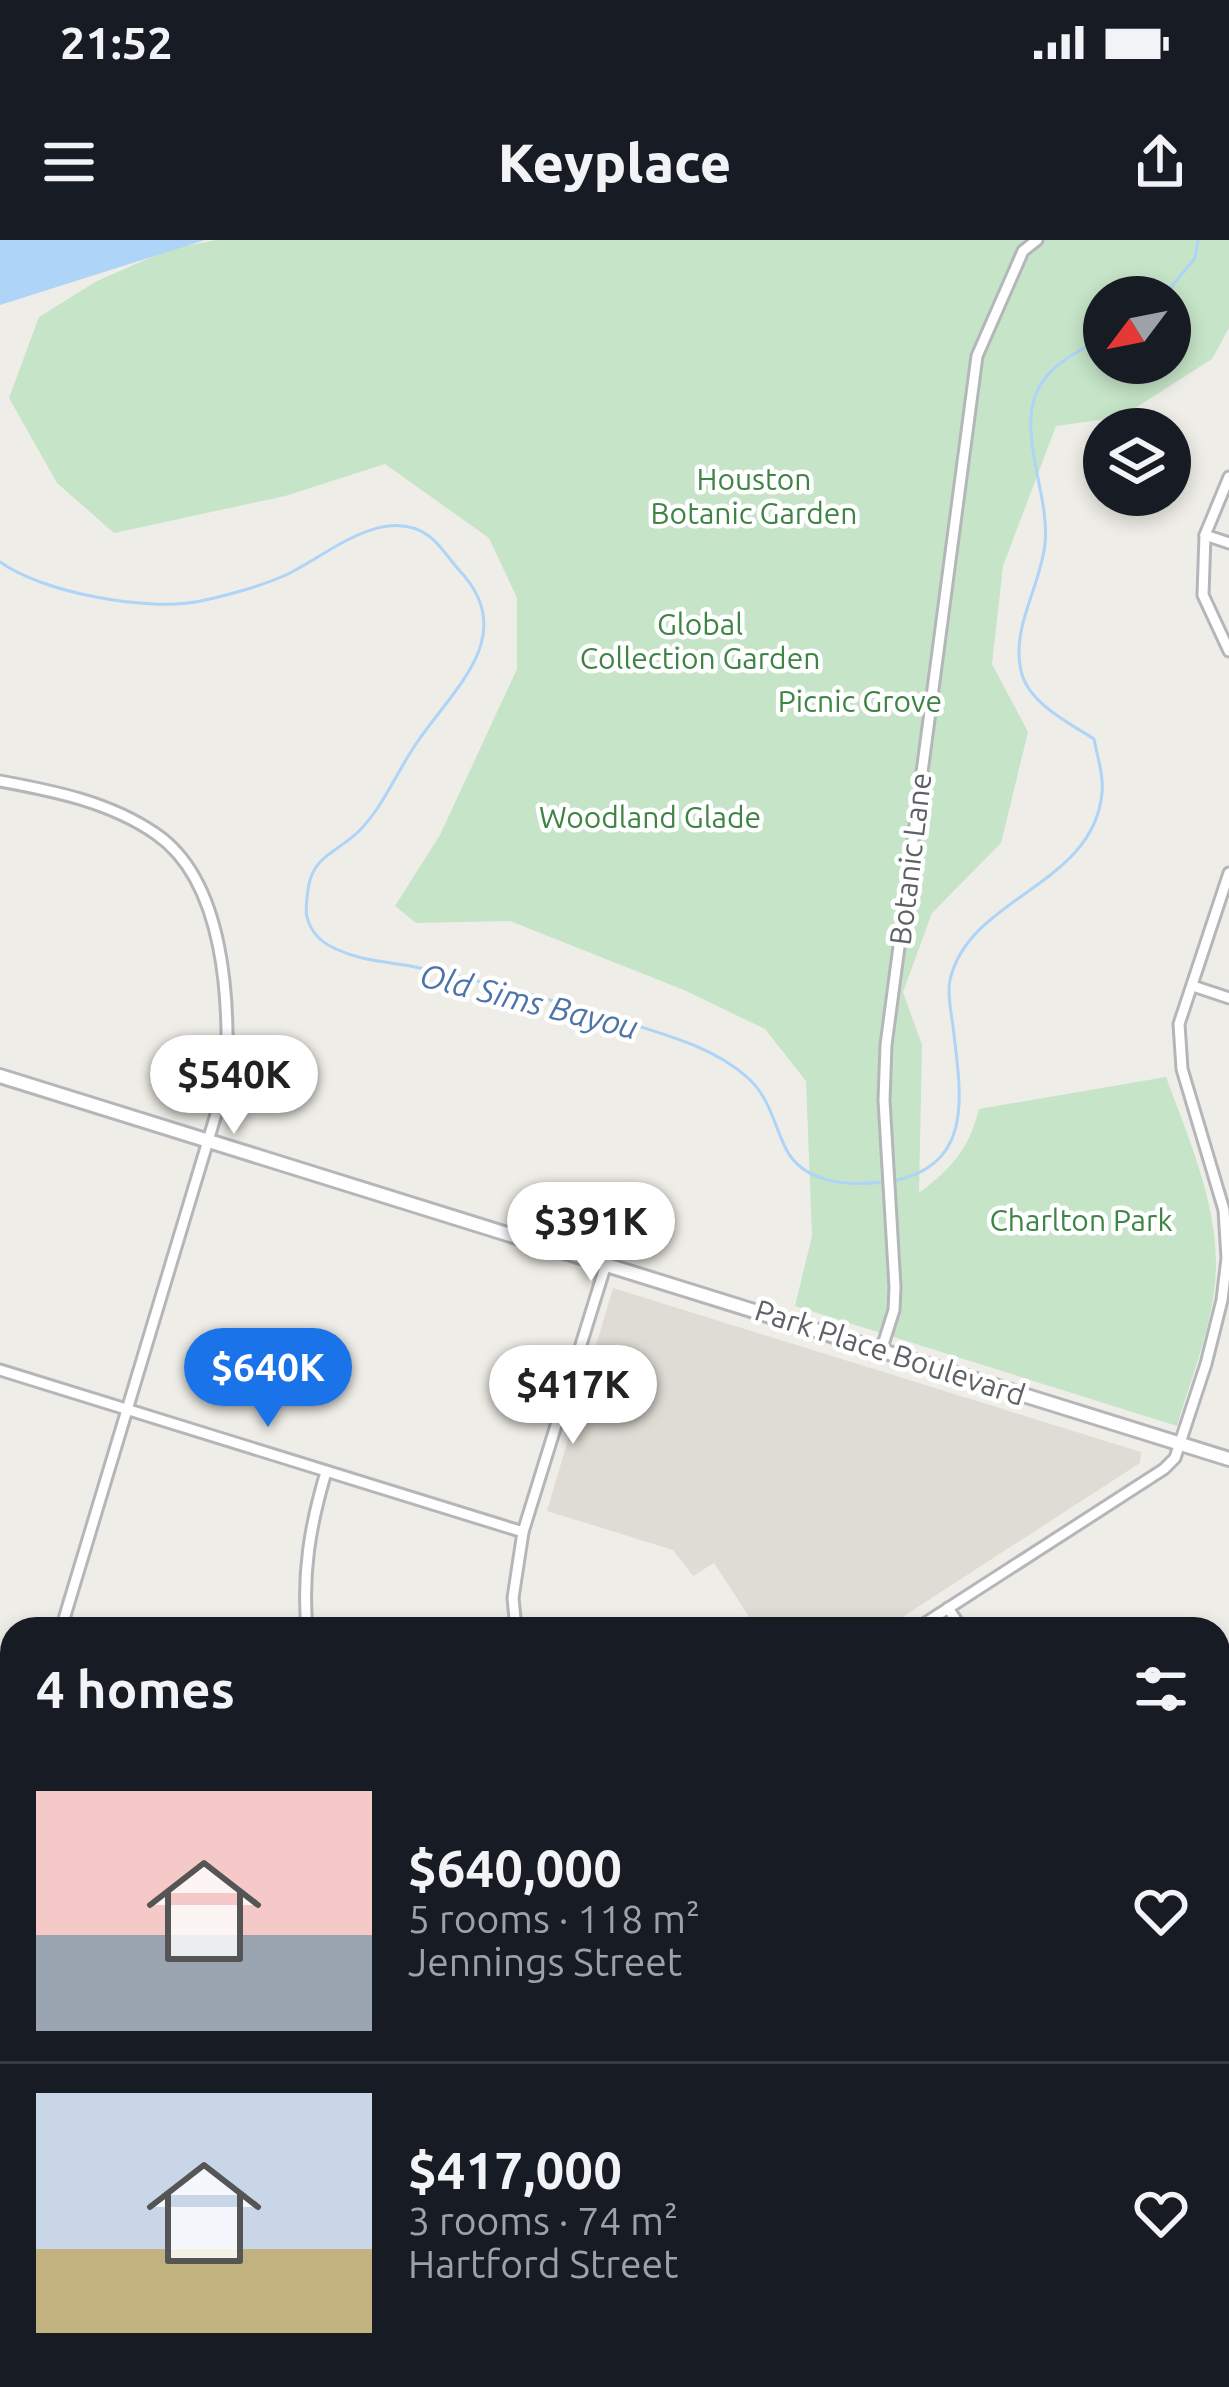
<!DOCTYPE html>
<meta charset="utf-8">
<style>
:root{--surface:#171b24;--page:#20242c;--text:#f1f3f6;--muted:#9ea1a6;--line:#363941;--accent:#1a73e8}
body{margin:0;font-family:Ubuntu,sans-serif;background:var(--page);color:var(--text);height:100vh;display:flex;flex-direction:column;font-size:45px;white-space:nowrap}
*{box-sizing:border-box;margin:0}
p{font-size:39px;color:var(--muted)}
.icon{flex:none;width:66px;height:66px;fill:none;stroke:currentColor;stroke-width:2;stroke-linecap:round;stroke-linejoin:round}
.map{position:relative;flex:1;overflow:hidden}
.drawer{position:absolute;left:0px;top:1377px;width:1230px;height:771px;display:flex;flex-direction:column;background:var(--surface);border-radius:36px 36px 0 0;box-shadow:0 6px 18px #0003}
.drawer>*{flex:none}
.needle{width:78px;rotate:238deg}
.buttons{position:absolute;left:1083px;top:36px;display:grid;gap:24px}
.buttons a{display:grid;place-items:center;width:108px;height:108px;border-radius:50%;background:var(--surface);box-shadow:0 6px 18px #0003;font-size:60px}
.price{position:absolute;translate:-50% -102px;padding:0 27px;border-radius:42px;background:#fff;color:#222;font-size:39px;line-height:78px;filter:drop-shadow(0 3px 6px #0008)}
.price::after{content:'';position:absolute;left:50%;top:72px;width:36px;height:27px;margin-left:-18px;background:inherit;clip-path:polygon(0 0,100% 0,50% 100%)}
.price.selected{background:var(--accent);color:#fff}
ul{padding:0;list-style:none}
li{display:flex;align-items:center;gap:36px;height:300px;padding:0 36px}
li+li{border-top:3px solid var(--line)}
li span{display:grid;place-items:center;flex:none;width:336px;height:240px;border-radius:0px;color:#555}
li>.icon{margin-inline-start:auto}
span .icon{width:144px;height:144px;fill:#fffc;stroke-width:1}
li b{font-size:51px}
h2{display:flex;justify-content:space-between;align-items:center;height:144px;padding:0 36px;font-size:51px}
.status{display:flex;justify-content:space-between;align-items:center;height:84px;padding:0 60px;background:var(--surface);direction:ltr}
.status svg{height:33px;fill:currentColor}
header{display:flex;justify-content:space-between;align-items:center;height:156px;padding:0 36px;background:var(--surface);font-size:54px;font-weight:800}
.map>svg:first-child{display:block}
</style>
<div class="status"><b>21:52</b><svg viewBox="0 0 49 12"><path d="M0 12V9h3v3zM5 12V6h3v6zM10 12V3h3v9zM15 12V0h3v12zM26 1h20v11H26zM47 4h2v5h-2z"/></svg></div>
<header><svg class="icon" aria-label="menu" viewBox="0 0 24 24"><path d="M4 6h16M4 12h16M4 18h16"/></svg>Keyplace<svg class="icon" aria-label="share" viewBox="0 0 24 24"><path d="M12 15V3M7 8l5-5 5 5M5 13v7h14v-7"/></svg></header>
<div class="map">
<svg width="1229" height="2147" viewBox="0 0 1229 2147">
<rect width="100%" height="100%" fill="#efede7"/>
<!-- education -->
<polygon fill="#dfdcd5" points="613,1048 1141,1212 1140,1223 884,1389 757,1389 714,1323 693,1336 673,1310 547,1271"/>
<!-- green -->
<path fill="#c6e4c7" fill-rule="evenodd" d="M 216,0 L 1229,0 L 1229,88 L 1212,119 L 1121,177 L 1056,186 L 1003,326 L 992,424 L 1028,492 L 1001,603 L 932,673 L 903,752 L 922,805 L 919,953 C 952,928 969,909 979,869 L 1166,837 C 1188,897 1216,960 1216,1024 C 1216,1078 1192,1135 1177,1186 L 795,1066 L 812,996 L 806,841 L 765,789 L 684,750 L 510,681 L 416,683 L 395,666 L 440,595 L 517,429 L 517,358 L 489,298 L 385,224 L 285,256 L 114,293 L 57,243 L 9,158 L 39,77 L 97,41 L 170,9 ZM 1104,57 L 1170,57 L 1170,123 L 1104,123 Z"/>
<!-- water -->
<polygon fill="#aed4f7" points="0,0 205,0 0,65"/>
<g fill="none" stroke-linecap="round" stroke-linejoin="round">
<!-- stream -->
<g stroke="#aed4f7" stroke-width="3">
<polyline points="1163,57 1195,18 1198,0"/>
<path d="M 0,322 C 43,353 149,372 201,361 C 228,355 262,346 288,334 C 326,316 384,263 429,296 C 441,305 449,319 459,330 C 520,394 455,447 418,501 C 398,529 383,568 358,592 C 336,613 312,616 308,650 C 307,658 305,670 307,677 C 311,693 322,703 336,709 C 364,722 387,721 415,727 C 486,741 556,761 625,782 C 667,795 715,808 748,838 C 770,858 774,885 786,909 C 804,944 849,946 883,942"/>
<path d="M 892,941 C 977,926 960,850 953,786 C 951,772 947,753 950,740 C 969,656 1093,647 1102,553 C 1104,536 1097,515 1094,499 C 1068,482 1028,463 1021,431 C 1011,387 1040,348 1045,304 C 1050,257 1020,202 1035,156 C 1046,125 1078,112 1104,97"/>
</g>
<defs>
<g id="minor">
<polyline points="1229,237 1205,295 1203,355 1229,411"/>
<polyline points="1205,295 1229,303"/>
<path d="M 0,541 C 54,551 110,562 156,594 C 226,642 230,765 226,841 L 61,1389"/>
<polyline points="1193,746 1229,758"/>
<polyline points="881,1111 894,1070 895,1047 884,860 886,805 977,116 1023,11 1037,0"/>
<polyline points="0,1130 523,1292"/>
<polyline points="948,1368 962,1389"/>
<path d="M 307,1389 C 302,1333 310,1286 326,1232"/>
<polyline points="516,1389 513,1358 523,1292 606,1024"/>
<polyline points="916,1389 1164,1229 1175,1218 1206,1124 1222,1060 1227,1018 1224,970 1182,829 1179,784 1229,633"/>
<polyline points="1218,1452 1229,1445"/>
<polyline points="0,1467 12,1459"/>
<polyline points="0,1722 12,1740"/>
<polyline points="1218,1780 1229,1797"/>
<polyline points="0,1993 12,1985"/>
<polyline points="0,2076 12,2094"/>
<polyline points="40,2136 47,2147"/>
<polyline points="275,2136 282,2147"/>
<polyline points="510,2136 517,2147"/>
<polyline points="745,2136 752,2147"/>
<polyline points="981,2136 989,2147"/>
<polyline points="1215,2136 1222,2147"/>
</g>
<polyline id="tertiary" points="0,836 1229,1219"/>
<g id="primary">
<polyline points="1218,1715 1229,1708"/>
<polyline points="1218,1737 1229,1730"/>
<polyline points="563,2147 580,2136"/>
<polyline points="595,2147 611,2136"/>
</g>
</defs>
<!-- minor casing -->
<use href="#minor" stroke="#b4b6ba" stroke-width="15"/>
<!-- tertiary casing -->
<use href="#tertiary" stroke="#b4b6ba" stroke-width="18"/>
<!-- primary casing -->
<use href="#primary" stroke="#e5c869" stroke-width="21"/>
<!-- minor -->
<use href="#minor" stroke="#fff" stroke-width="9"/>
<!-- tertiary -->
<use href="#tertiary" stroke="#fff" stroke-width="12"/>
<!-- primary -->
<use href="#primary" stroke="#f8f0b3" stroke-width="15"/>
</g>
<g text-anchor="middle" stroke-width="9" stroke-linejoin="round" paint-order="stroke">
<!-- park labels -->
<g font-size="30" fill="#3e8445" stroke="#fff">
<text x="754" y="250">Houston<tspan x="754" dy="34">Botanic Garden</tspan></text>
<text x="700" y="395">Global<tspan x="700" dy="34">Collection Garden</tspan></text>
<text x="860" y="472">Picnic Grove</text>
<text x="650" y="588">Woodland Glade</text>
<text x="1081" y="991">Charlton Park</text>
</g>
<!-- street labels -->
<g font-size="30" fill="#5e6165" stroke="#fff">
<text transform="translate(911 619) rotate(-83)" y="10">Botanic Lane</text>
<text transform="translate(890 1113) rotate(18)" y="10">Park Place Boulevard</text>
</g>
<!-- water labels -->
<g font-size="33" font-style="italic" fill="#4c74a8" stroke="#fff">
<text transform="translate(529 761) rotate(14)" y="12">Old Sims Bayou</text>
</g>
</g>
</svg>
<div class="buttons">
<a><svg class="needle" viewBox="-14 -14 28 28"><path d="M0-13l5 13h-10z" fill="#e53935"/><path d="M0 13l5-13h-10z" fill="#9ea1a6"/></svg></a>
<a><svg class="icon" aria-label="layers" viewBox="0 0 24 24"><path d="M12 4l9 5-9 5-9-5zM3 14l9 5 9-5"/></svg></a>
</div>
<b class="price" style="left:234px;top:897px">$540K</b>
<b class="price" style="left:591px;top:1044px">$391K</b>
<b class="price selected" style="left:268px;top:1190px">$640K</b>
<b class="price" style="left:573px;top:1207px">$417K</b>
<section class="drawer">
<h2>4 homes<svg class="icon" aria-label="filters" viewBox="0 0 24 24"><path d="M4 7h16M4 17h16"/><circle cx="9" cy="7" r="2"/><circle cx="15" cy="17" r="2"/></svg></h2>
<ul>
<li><span style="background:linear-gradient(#f6c9c9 60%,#9aa5b1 0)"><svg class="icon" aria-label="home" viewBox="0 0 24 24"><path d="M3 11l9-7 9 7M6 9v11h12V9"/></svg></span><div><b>$640,000</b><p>5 rooms · 118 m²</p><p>Jennings Street</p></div><svg class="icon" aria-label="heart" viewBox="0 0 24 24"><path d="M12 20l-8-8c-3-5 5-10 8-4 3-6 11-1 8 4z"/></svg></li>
<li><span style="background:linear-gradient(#c9d6e8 65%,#c2b280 0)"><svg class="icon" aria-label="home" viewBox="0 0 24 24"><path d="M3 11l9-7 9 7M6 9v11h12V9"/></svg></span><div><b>$417,000</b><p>3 rooms · 74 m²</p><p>Hartford Street</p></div><svg class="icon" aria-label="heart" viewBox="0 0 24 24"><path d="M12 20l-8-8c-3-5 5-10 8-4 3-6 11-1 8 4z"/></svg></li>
</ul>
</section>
</div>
